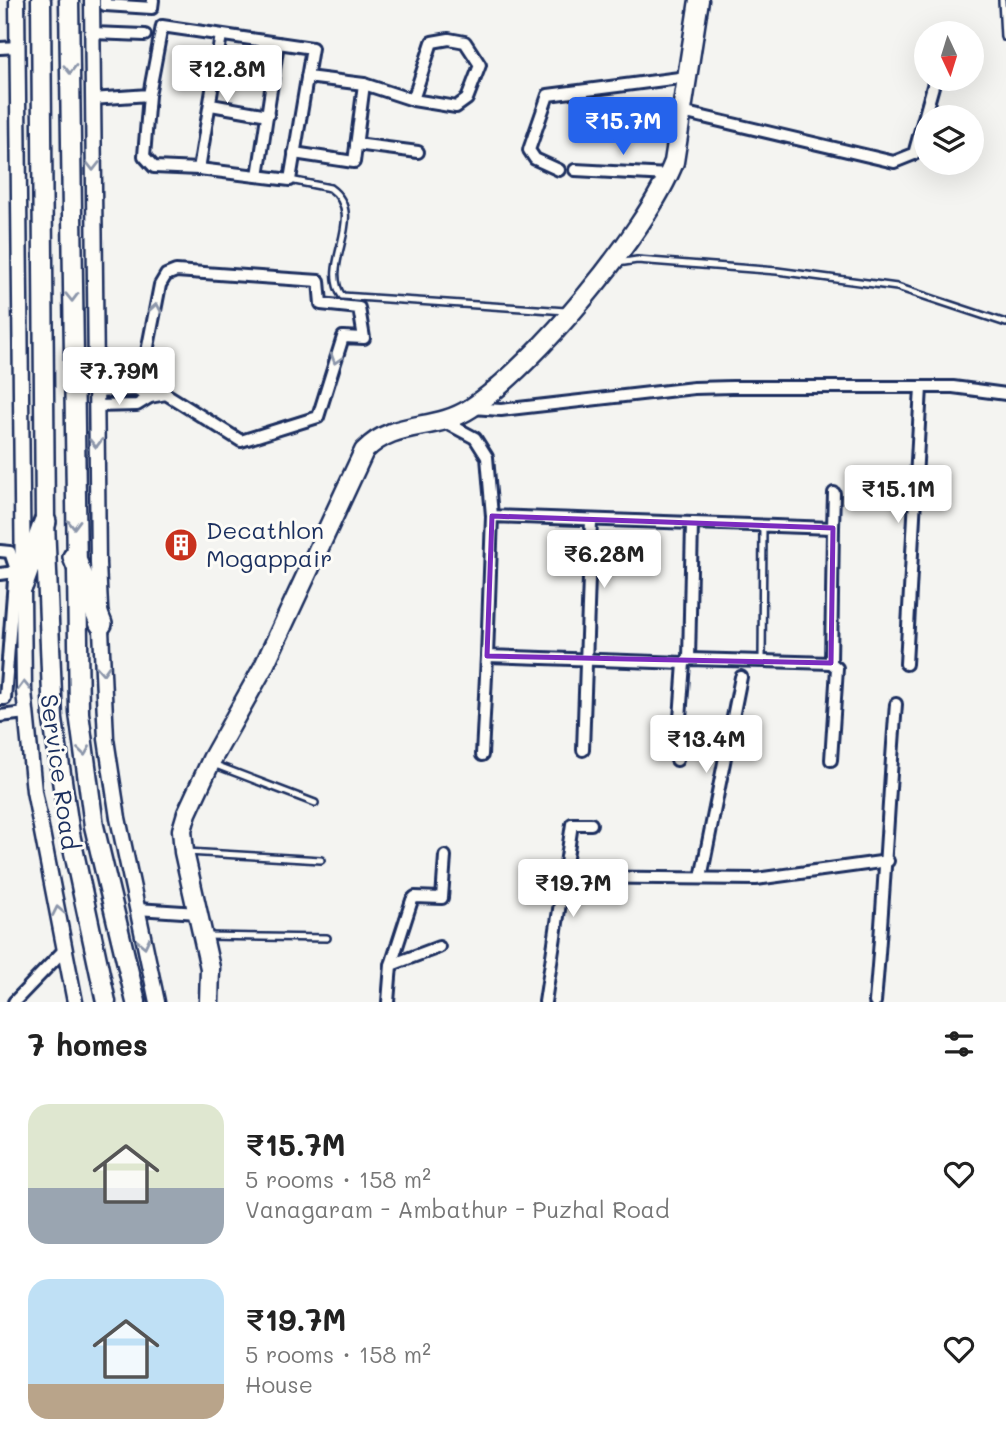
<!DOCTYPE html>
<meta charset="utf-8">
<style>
:root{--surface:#fff;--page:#f2f2f2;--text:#222;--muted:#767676;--accent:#2563eb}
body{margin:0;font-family:Mali,sans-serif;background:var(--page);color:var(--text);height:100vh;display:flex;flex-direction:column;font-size:26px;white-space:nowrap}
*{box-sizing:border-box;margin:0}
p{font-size:23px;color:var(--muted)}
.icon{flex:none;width:38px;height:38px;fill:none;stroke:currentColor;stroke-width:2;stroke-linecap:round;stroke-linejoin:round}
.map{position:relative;height:1002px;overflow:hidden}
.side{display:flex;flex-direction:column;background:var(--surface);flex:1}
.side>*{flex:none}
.needle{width:46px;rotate:176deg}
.tools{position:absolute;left:914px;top:21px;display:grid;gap:14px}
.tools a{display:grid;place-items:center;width:70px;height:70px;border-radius:50%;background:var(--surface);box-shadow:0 7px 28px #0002;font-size:35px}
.price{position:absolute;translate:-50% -60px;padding:0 16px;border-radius:7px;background:#fff;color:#222;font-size:23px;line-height:46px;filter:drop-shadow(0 2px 4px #0008)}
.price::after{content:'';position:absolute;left:50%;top:42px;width:21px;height:16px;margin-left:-10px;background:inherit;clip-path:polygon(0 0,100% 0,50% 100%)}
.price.active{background:var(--accent);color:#fff}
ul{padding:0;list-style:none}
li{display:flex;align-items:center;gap:21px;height:175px;padding:0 28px}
li span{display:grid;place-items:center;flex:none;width:196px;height:140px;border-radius:21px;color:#555}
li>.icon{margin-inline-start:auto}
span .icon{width:84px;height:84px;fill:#fffc;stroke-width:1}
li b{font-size:30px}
h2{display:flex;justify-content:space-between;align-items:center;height:84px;padding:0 28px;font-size:30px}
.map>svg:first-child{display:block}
</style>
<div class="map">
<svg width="1006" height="1002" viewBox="0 0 1006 1002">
<rect width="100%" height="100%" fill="#f4f4f1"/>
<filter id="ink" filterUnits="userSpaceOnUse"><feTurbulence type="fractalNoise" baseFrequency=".0143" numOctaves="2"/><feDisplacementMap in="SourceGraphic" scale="14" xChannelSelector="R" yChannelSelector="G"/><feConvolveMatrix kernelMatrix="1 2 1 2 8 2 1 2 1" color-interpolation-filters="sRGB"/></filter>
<g filter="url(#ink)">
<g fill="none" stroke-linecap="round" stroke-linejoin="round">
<defs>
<g id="service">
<polyline points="1002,0 1004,37"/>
<path d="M 290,180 L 330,188 C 369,216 319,264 342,296 L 566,311"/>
<polyline points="618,263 637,260 777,271 897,287 1006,323"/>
<polyline points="762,661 763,526"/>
<polyline points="213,764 315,803"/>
<polyline points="187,852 321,860"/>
<polyline points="206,936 327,938"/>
</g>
<g id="minor">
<polyline points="105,0 105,5 152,8 153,0"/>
<polyline points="92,33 145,35"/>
<polyline points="0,48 18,47"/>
<polyline points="307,77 364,84"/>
<polyline points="92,99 149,95 144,156 154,167 199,169 290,180 312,48 162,26 149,95"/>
<polyline points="211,105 268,115"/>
<polyline points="682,112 894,162 914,154 935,79"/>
<polyline points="356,144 418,152"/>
<polyline points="294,153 354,162 364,84 413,100 456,107 467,99 480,65 465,42 449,39 432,42 413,100"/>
<polyline points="199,169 221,35"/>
<polyline points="559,170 535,159 529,150 548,95 687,77"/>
<polyline points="575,170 669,175"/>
<polyline points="258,176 278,43"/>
<polyline points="95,392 136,390 150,397"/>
<polyline points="95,406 137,405 150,397 166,394 241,441 318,417 343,337 364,338 359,308 321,304 319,281 176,271 166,275 160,285 146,357 151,377 166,394"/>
<polyline points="472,408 501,410 694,388 732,387 953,387 1006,394"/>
<polyline points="445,422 475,438 487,457 492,516 833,528 831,663 689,659 684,663 487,656 492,516"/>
<polyline points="833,528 834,493"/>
<polyline points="0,551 10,552 15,567 5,699 0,699"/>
<polyline points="0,574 15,572"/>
<polyline points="689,659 692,524"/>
<polyline points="831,663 837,668 831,760"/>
<polyline points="906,664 921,387"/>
<polyline points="0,716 26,713"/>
<polyline points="583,750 591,520"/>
<polyline points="482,755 487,656"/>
<polyline points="677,760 684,663"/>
<polyline points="562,877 756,879 888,861"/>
<polyline points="701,878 741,677"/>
<polyline points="137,909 198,913"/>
<polyline points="391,965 439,947"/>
<polyline points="14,1002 65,949"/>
<polyline points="388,1002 391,965 412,900 415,897 442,898 445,856"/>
<polyline points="545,1002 572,824 591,824"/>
<path d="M 875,1002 C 884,903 888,804 896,704"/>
</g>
<g id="tertiary">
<polyline points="17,0 24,691 34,791 75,1002"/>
<polyline points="92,0 98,563 106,739 118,818 157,1002"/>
</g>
<path id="primary" d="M 209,1002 L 210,968 L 184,852 L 182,830 L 187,813 L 212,759 L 264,666 L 364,451 C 396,418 433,433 471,408 C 535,365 646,233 674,162 L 699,0"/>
<g id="trunk">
<polyline points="41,0 45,522 53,720 70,834 106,1002"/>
<polyline points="69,0 79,713 94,826 136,1002"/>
</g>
<g id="motorway">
<polyline points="74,557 101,624"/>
<polyline points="22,585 45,522"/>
</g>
</defs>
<!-- service casing -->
<use href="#service" stroke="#1b2f5e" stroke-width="10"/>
<!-- minor casing -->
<use href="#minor" stroke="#1b2f5e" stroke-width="16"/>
<!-- tertiary casing -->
<use href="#tertiary" stroke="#1b2f5e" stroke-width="19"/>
<!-- primary casing -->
<use href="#primary" stroke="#1b2f5e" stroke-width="23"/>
<!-- trunk casing -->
<use href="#trunk" stroke="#1b2f5e" stroke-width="23"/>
<!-- motorway casing -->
<use href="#motorway" stroke="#1b2f5e" stroke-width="26"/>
<!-- service -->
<use href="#service" stroke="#fdfcf7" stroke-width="5"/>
<!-- minor -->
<use href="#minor" stroke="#fdfcf7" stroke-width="10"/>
<!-- tertiary -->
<use href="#tertiary" stroke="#fdfcf7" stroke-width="14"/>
<!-- primary -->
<use href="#primary" stroke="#fdfcf7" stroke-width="18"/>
<!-- trunk -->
<use href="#trunk" stroke="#fdfcf7" stroke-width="18"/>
<!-- motorway -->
<use href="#motorway" stroke="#fdfcf7" stroke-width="21"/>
</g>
<!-- one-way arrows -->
<defs><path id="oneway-chevron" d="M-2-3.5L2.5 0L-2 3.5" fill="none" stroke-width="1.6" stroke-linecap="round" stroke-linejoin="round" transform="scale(1.75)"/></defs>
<g stroke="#8c96aa">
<use href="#oneway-chevron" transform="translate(70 69) rotate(89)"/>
<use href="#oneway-chevron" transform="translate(93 166) rotate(90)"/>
<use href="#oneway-chevron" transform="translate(72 297) rotate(89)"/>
<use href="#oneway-chevron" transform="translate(156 308) rotate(-80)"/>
<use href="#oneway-chevron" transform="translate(336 359) rotate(107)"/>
<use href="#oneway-chevron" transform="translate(96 443) rotate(89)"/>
<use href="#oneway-chevron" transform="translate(74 524) rotate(89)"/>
<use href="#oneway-chevron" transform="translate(103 670) rotate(87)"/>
<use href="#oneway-chevron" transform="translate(24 686) rotate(-92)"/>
<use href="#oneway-chevron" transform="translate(84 751) rotate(82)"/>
<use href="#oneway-chevron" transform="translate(58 911) rotate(-101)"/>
<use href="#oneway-chevron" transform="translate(144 943) rotate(78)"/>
</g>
</g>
<!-- marked area -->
<path fill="none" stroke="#7b2cbf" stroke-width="5" stroke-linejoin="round" d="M 492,516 L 833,528 L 831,663 L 487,656 Z"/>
<!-- icons -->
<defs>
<symbol id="building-disc" viewBox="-11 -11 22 22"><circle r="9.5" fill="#c8321e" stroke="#fdfcf7"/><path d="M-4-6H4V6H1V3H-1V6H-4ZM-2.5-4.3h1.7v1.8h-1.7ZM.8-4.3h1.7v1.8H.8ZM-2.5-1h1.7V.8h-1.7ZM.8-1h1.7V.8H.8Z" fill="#fff"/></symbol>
</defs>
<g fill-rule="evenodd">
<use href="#building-disc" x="162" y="526" width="38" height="38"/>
</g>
<g text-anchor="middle" stroke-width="6" stroke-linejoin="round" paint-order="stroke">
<!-- poi labels -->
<g font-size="24" fill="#1b2f5e" stroke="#fdfcf7" text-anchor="start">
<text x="206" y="539">Decathlon<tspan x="206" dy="28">Mogappair</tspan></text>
</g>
<!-- street labels -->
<g font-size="24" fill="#1b2f5e" stroke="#fdfcf7">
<text transform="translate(59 772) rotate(82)" y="8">Service Road</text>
</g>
</g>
</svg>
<div class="tools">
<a><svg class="needle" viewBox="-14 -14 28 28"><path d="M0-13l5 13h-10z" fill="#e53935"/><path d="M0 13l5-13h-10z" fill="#767676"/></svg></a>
<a><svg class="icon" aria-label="layers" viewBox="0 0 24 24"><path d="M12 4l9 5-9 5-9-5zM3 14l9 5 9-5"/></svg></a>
</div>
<b class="price" style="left:227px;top:105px">₹12.8M</b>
<b class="price active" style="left:623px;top:157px">₹15.7M</b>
<b class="price" style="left:119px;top:407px">₹7.79M</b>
<b class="price" style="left:898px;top:525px">₹15.1M</b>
<b class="price" style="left:604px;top:590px">₹6.28M</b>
<b class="price" style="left:706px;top:775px">₹13.4M</b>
<b class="price" style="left:573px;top:919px">₹19.7M</b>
</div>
<section class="side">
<h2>7 homes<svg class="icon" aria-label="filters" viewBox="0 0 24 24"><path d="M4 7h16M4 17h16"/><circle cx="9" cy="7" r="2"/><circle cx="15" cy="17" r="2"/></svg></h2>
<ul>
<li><span style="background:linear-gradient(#dfe7d0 60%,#9aa5b1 0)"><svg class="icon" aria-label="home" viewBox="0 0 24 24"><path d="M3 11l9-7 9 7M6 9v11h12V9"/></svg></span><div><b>₹15.7M</b><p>5 rooms · 158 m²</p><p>Vanagaram - Ambathur - Puzhal Road</p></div><svg class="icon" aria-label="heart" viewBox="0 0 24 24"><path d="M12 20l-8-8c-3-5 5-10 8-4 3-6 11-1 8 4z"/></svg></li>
<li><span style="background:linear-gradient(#bfe0f5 75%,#b9a48a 0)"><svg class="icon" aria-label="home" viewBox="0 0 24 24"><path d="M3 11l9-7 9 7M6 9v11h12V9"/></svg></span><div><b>₹19.7M</b><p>5 rooms · 158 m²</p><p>House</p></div><svg class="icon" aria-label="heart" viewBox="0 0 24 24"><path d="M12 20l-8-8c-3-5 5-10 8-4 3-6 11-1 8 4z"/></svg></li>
</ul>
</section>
